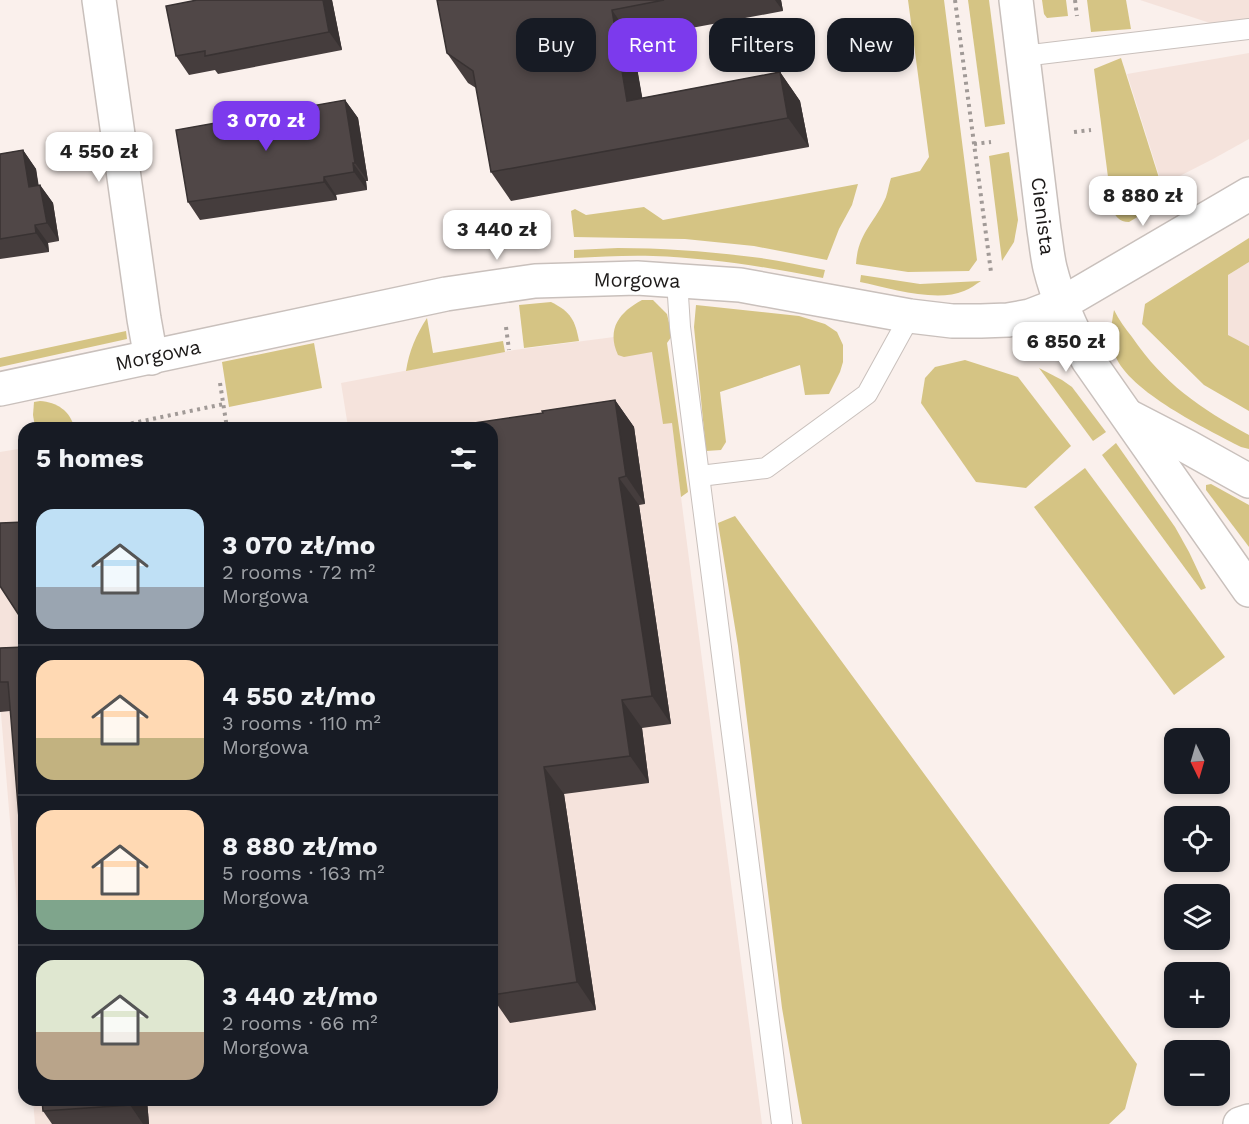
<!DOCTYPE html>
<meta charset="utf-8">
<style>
:root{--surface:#171b24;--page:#20242c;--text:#f1f3f6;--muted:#9ea1a6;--line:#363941;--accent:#7c3aed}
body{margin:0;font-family:"Work Sans",sans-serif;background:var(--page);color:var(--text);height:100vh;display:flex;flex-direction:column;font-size:22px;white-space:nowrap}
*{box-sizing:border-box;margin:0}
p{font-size:20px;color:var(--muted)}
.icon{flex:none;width:33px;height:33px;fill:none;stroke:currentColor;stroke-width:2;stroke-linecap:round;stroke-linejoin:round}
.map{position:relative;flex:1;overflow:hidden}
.sheet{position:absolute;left:18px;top:422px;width:480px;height:684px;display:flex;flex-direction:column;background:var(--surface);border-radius:18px;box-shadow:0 3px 9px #0003}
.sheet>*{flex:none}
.banner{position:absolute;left:516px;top:18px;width:570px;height:54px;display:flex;gap:12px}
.needle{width:39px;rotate:175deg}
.buttons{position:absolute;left:1164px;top:728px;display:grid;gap:12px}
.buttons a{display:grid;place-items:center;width:66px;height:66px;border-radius:12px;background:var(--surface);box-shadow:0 3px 9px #0003;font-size:30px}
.price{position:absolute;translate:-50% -51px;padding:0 14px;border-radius:12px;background:#fff;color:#222;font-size:20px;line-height:39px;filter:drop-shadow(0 2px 3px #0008)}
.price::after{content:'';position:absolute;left:50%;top:36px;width:18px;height:14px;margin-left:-9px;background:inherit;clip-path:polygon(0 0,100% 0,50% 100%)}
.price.selected{background:var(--accent);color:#fff}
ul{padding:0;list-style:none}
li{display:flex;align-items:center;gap:18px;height:150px;padding:0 18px}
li+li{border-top:2px solid var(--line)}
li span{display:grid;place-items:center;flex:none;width:168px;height:120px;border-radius:18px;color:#555}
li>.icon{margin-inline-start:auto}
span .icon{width:72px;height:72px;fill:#fffc;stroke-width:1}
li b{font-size:26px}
h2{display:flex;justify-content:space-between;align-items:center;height:72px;padding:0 18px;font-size:26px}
.chip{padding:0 21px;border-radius:18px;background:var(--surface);box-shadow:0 3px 9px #0003;font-size:21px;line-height:54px}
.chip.selected{background:var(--accent);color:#fff}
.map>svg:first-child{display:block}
</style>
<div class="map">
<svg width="1249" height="1124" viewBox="0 0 1249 1124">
<rect width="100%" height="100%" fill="#faf0ec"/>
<!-- built -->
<g fill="#f5e3dc">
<polygon points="1140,0 1249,0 1249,19 1210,23"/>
<polygon points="1249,53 1249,139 1213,159 1162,185 1127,74"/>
<polygon points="1249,262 1249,346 1228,336 1228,275"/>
<polygon points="614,337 664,355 681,497 762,1124 35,1124 33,1100 492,1100 492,428 348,427 341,383 514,350"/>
<polygon points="24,448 24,989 0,702 0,452"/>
</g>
<!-- green -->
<g fill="#d5c484">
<path d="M 908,0 L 944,0 L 977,260 L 969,271 L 908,272 L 856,264 C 858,232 875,223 886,197 C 888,191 889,184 891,178 L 920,171 L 929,157 Z"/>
<polygon points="968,0 989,0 1005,124 985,127"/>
<polygon points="1042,0 1066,0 1068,16 1047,18 1044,14"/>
<polygon points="1087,0 1126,0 1131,29 1091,32"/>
<path d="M 1121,58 L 1166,200 L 1129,222 C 1119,222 1115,216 1112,208 L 1094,69 Z"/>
<polygon points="1009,152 1018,220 1014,242 1002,261 989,156"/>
<polygon points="858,184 852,205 839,229 827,260 754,246 685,239 574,237 571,211 575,209 586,215 644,207 663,220"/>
<polygon points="1249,238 1249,262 1228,275 1228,335 1249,346 1249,411 1204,385 1142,324 1145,304"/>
<path d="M 618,248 C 666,248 714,252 761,258 C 782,261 803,266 825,270 L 823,278 C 767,267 710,258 653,256 C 626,255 600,257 574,258 L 574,250 Z"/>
<path d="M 861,275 L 920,284 L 981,281 C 976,284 970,289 964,291 C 936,303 890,288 860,282 Z"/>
<path d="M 642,300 L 653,300 L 667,314 L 672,336 L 667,343 L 688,492 L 681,497 L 672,423 L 663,424 L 652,352 L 624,357 L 618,355 C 606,328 620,312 642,300 Z"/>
<path d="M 551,302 C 571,312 575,320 579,341 L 524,348 L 519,305 Z"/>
<polygon points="696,305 799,316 825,324 837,332 843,345 843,362 840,372 829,394 805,395 800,365 720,392 726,442 721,450 706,451 694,327"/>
<path d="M 1114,310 C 1119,320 1125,328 1132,337 C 1164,384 1200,408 1249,435 L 1249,449 L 1241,447 C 1207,429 1129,392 1115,355 C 1109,340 1111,326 1114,310 Z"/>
<path d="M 427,318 L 433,353 L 503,341 L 505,352 L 406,371 C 409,351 416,335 427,318 Z"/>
<polygon points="126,331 127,339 0,367 0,358"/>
<polygon points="314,343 322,388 229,407 222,362"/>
<polygon points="965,360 1018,377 1071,446 1026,488 976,482 921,403 925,378 935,367"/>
<polygon points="1039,368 1062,380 1072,387 1106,432 1093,441"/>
<path d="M 40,401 C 57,402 70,411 74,427 L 35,427 L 33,415 L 34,402 Z"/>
<polygon points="1116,443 1175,527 1189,552 1206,588 1201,590 1102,455"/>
<polygon points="1085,468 1225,657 1174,695 1034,507"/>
<polygon points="1211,484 1249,505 1249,547 1206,490 1206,485"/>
<polygon points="735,516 1137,1064 1125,1109 1109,1124 802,1124 782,1008 738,646 718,523"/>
</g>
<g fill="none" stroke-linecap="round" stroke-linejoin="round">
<defs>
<g id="lane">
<polyline points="1023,56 1249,29"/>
<polyline points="677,280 680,327 782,1124"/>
<polyline points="700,476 766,468 867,394 910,316"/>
</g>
<g id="street">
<polyline points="99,0 144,319 151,358"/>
<path d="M 1016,0 L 1044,230 C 1046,242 1047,255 1050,268 C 1058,300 1072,331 1088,360 L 1249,590"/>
<polyline points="0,389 446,294 535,281 637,278 740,285 910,316 952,321 981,321 1008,320 1030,316 1061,304 1249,194"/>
<polyline points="1128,416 1188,447 1249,481"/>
<polyline points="1240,1124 1249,1121"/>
</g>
</defs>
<!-- lane casing -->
<use href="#lane" stroke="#c9c0bc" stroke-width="22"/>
<!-- street casing -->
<use href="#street" stroke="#c9c0bc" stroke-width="36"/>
<!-- path -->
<g stroke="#a19a97" stroke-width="4" stroke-dasharray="3 4.5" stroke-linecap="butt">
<polyline points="955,0 991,272"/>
<polyline points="1075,0 1077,16"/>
<polyline points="1074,132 1091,130"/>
<polyline points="974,144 991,142"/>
<polyline points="506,327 509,350"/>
<polyline points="220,383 227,428"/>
<polyline points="109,428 224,404"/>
</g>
<!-- lane -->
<use href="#lane" stroke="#fff" stroke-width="20"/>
<!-- street -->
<use href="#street" stroke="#fff" stroke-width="33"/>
</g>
<!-- wall -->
<g fill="#453d3d">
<polygon points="332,0 342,50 218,74 215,70 189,75 176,56"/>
<polygon points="437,0 781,0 783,11 632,39 642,98 780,72 800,101 809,147 511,201 491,172 476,88 468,83 447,53"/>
<polygon points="345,100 358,118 368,181 366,181 367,190 336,195 337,200 200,220 188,202"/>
<polygon points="23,150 36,169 38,185 40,185 53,203 59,241 48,243 49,252 0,259 0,154"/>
<polygon points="615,400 634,427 645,504 639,505 671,724 642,728 649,783 564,794 596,1010 510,1023 492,997 492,428 543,413"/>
<polygon points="24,647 10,711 0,712 0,648"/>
<polygon points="147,1100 149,1124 52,1124 43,1111"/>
</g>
<!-- shaded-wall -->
<g fill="#383232">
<polygon points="323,0 332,0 342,50 329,32"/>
<polygon points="775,0 781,0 783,11"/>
<polygon points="612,10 632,39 648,130 627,101"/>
<polygon points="780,72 800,101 809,147 788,118"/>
<polygon points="345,100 358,118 368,181 355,163"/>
<polygon points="23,150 36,169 42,205 29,187"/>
<polygon points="353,163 366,181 367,190 354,172"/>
<polygon points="324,177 336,195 337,200 324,182"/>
<polygon points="40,185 53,203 59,241 47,223"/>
<polygon points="35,225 48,243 49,252 36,233"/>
<polygon points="615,400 634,427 645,504 626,476"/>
<polygon points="619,478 639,505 671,724 652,696"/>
<polygon points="622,700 642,728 649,783 630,756"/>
<polygon points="544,767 564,794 596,1010 577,982"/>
<polygon points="129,1100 147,1100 149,1124 143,1124 130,1105"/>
</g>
<!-- building -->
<g fill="#504747" stroke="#383232" stroke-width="1.5">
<polygon points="197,0 323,0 329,32 205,56 205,51 176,56 166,6"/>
<polygon points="437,0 664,0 612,10 627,101 780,72 788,118 491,172 473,71 447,53"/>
<polygon points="345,100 355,163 353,163 354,172 324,177 324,182 188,202 176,130"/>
<polygon points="23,150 29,187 40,185 47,223 35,225 36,233 0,239 0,154"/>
<polygon points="615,400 626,476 619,478 652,696 622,700 630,756 544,767 577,982 492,995 492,428 440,428 543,413 542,411"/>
<polygon points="24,522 24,623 0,586 0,523"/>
<polygon points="24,647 24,880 8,682 0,682 0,648"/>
<polygon points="42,1100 129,1100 130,1105 43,1111"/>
</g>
<g text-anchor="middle" stroke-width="6" stroke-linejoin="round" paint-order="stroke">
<!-- street labels -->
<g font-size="20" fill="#1d1a19" stroke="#fff">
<text transform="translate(1043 216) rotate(83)" y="7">Cienista</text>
<text transform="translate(637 280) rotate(1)" y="7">Morgowa</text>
<text transform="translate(158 355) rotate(-12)" y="7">Morgowa</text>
</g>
</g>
</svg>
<div class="buttons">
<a><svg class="needle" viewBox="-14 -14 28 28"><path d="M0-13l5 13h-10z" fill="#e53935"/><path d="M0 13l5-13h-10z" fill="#9ea1a6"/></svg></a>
<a><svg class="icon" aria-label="locate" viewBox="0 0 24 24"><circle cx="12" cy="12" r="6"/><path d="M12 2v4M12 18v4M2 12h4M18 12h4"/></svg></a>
<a><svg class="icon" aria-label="layers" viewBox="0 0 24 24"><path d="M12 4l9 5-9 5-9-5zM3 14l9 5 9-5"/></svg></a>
<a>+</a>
<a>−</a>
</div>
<b class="price selected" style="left:266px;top:152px">3 070 zł</b>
<b class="price" style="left:99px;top:183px">4 550 zł</b>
<b class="price" style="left:1143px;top:227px">8 880 zł</b>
<b class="price" style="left:497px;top:261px">3 440 zł</b>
<b class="price" style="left:1066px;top:373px">6 850 zł</b>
<div class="banner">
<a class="chip">Buy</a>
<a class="chip selected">Rent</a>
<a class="chip">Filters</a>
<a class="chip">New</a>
</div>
<section class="sheet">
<h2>5 homes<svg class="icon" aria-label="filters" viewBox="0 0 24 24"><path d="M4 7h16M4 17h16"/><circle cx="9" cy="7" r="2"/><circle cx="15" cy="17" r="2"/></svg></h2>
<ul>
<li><span style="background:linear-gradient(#bfe0f5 65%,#9aa5b1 0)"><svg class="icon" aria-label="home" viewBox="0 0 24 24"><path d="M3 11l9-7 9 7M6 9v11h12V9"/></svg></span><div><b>3 070 zł/mo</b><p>2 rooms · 72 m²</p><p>Morgowa</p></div></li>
<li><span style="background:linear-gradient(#ffd9b3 65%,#c2b280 0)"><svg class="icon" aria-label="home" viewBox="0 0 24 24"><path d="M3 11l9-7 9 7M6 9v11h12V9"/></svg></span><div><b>4 550 zł/mo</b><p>3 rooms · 110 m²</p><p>Morgowa</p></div></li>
<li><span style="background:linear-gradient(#ffd9b3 75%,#7fa58c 0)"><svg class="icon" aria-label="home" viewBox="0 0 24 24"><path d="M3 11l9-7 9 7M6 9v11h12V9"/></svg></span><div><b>8 880 zł/mo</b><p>5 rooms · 163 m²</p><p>Morgowa</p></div></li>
<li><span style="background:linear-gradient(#dfe7d0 60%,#b9a48a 0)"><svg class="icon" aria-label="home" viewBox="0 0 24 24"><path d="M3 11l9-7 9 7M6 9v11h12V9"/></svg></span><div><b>3 440 zł/mo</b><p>2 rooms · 66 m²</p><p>Morgowa</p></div></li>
</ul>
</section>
</div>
